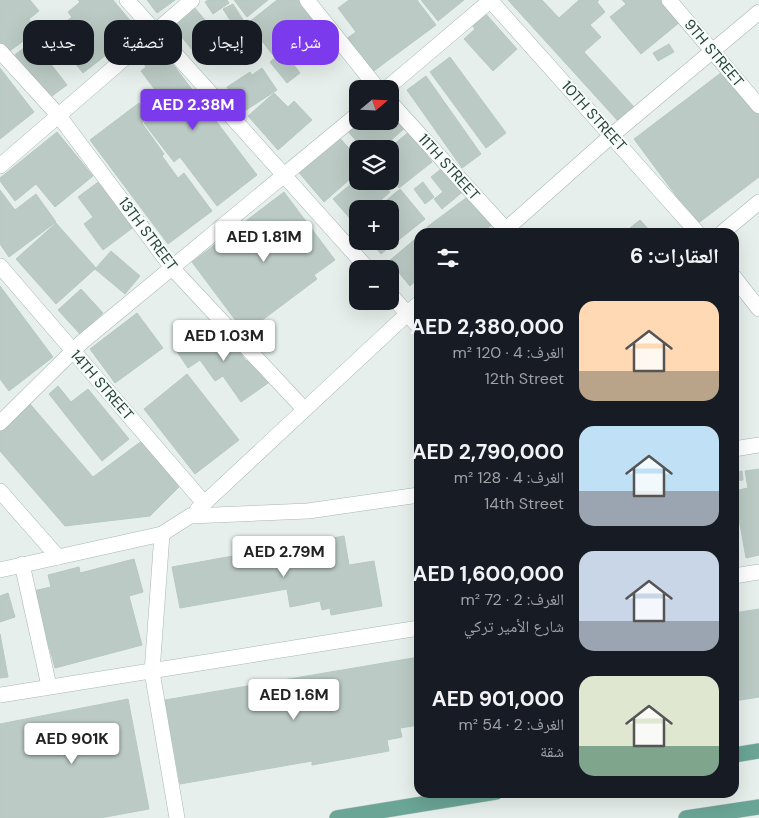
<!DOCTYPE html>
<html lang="ar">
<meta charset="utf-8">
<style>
:root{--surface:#171b24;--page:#242831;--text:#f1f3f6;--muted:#9ea1a6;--accent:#7c3aed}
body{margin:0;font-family:"DM Sans","Noto Naskh Arabic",sans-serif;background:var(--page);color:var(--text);direction:rtl;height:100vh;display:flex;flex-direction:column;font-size:19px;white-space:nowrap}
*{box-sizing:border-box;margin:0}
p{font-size:16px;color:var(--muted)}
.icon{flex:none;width:28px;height:28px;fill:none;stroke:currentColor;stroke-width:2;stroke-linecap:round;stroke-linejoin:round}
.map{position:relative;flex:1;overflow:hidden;direction:ltr}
.details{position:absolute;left:414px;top:228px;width:325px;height:570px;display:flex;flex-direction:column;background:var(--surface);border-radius:15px;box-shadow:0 5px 20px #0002;direction:rtl}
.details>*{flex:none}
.banner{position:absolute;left:15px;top:20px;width:324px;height:45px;direction:rtl;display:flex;gap:10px}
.needle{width:32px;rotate:71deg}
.fabs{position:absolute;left:349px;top:80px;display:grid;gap:10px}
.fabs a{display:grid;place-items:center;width:50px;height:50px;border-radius:10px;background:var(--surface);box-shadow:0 5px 20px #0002;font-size:25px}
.price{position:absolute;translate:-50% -42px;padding:0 11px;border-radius:5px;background:#fff;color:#222;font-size:16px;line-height:32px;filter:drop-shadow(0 1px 2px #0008)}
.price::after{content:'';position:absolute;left:50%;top:30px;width:15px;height:11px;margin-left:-8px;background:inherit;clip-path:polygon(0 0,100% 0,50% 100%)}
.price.current{background:var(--accent);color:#fff}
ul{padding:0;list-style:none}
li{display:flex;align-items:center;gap:15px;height:125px;padding:0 20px}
li span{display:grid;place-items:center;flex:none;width:140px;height:100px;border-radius:15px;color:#555}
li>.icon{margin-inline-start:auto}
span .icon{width:60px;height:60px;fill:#fffc;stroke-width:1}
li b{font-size:21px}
h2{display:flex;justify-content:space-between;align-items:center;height:60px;padding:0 20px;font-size:21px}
.chip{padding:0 18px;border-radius:15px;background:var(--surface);box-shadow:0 5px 20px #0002;font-size:18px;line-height:45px}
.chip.current{background:var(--accent);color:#fff}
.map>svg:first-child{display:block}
</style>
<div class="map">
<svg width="759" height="818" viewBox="0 0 759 818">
<rect width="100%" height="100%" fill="#e6efeb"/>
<!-- building -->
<g fill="#bbcac4" stroke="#b8c9c2">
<polygon points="0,0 30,0 39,11 29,19 37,31 7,53 0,44"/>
<polygon points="78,0 113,0 138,30 83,73 48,30 57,23 59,27 72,17 68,12 80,2"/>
<polygon points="147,0 175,0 157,13"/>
<polygon points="208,0 227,0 229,3 213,14 205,2"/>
<polygon points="234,0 268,0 247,17"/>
<polygon points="277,0 305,0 339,42 318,59 299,35 273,55 248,23"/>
<polygon points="349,0 417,0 436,25 371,73 346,39 356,32 338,8"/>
<polygon points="421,0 464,0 438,21"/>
<polygon points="508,0 542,0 559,18 579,0 599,0 597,2 605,12 590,25 601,37 584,52 634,107 618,121"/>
<polygon points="622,0 662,0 680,22 641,54 610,17 626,4"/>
<polygon points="233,4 245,23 236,29 223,9"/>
<polygon points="194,7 221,39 198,57 172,25"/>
<polygon points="485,13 517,49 493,71 464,39 475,29 472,25"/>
<polygon points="33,41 67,85 48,99 12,57"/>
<polygon points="156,42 257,175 217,206 180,157 174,162 144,123 167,106 141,71 146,67 138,56"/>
<polygon points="669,44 674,52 658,61 653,53"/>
<polygon points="283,51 300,73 287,83 270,62"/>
<polygon points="450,57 506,133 486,148 430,72"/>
<polygon points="0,68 34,112 0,139"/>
<polygon points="262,68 277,90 243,112 227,87 250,72 252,75"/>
<polygon points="726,69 759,112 759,177 697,224 634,139"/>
<polygon points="426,76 481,154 462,168 407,90"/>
<polygon points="274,93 288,107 294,101 312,120 278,150 248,116"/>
<polygon points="139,103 149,117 142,123 164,154 162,156 178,178 184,173 212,211 168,244 90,140"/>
<polygon points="390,109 406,127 381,149 363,149 347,130 358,121 390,121"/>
<polygon points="57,132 93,176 55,207 36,184 15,201 0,181 0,178"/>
<polygon points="409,132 432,162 399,188 390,176 390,149 388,149"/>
<polygon points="336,134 358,158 358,172 324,202 296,169"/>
<polygon points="446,165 466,189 442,209 434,199 443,192 431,177"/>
<polygon points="358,178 358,181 380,181 390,192 371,209 358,209 358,220 354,223 333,199"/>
<polygon points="101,180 135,226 103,250 84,224 93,217 78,197"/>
<polygon points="423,182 434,197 425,204 414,189"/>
<polygon points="400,189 425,219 381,254 370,241 390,241 390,209 376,209"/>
<polygon points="0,190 15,210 36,194 56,222 9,257 0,244"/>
<polygon points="284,192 335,260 314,275 317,279 245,333 192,262"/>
<polygon points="470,195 492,225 482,232 431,232 427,227"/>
<polygon points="640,220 651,232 625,232"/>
<polygon points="56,223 96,268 56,304 16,259"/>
<polygon points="419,236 419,278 410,286 389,261"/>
<polygon points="111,251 140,276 125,294 95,269"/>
<polygon points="0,286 53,357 9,391 0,379"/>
<polygon points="81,289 103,313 80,334 58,310"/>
<polygon points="137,313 163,348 115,383 90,349"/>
<polygon points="222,326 246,361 254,355 271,381 241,402 223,376 215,381 200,360 188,368 174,347 200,329 206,337"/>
<polygon points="187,374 239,440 195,474 144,409"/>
<polygon points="58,386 71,402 88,389 129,439 102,461 49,394"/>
<polygon points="30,404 93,477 143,440 179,487 150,516 65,526 0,451 0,426"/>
<polygon points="759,469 759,555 746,558 734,491 748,488 745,471"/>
<polygon points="742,471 743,480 734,481 734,473"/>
<polygon points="344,536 349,565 374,561 382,606 331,615 330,608 322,610 320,601 290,607 287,589 180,608 172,567"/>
<polygon points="134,559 143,592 129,596 142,645 55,668 45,632 42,633 33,591 51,587 48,575 79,567 80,573"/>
<polygon points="8,593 15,617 0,622 0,596"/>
<polygon points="759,609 759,697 734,701 734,613"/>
<polygon points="0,634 8,677 0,678"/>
<polygon points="419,657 419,725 400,728 402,737 387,740 389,751 312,765 312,761 180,784 165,700"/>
<polygon points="128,699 149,809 100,818 0,818 0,724"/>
</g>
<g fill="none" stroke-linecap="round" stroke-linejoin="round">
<defs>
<g id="minor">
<polyline points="127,0 368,269"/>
<polyline points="307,0 378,89"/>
<polyline points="490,0 697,232"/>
<polyline points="669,0 759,106"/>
<polyline points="0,51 59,116 173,269 304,409"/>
<polyline points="386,89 491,0"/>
<polyline points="390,102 508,232"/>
<polyline points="0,166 192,0"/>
<polyline points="503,232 611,136 759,12"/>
<polyline points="723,232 759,202"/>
<polyline points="0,266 204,503"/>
<polyline points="734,277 759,309"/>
<polyline points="390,294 419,327"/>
<polyline points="0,423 82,342 358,114"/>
<polyline points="734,449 759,445"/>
<polyline points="0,491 58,557"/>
<polyline points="197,510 419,303"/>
<polyline points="162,534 152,672 177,818"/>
<polyline points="22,564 49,686"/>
<polyline points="0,570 162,534 190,516 308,511 419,495"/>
<polyline points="734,576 759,572"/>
<polyline points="0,695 419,628"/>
</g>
<g id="primary">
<polyline points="734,755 759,751"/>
<polyline points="337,818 496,792"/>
<polyline points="686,818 759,807"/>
</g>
</defs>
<!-- minor casing -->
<use href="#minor" stroke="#a8b8b2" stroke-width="16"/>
<!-- primary casing -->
<use href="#primary" stroke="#c2cac8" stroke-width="16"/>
<!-- minor -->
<use href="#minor" stroke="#fff" stroke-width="15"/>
<!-- primary -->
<use href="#primary" stroke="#6aa596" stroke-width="15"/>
</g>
<g text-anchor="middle" stroke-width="4.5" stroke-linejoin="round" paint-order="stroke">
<!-- street labels -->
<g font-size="15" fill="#24423a" stroke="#f7fbf9">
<text transform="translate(714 53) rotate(50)" y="5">9TH STREET</text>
<text transform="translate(594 116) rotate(48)" y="5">10TH STREET</text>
<text transform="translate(449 167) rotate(48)" y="5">11TH STREET</text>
<text transform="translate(148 234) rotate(53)" y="5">13TH STREET</text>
<text transform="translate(102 385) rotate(49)" y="5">14TH STREET</text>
</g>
</g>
</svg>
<div class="fabs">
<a><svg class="needle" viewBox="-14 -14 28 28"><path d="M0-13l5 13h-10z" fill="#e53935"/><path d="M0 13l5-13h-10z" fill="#9ea1a6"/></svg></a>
<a><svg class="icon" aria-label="layers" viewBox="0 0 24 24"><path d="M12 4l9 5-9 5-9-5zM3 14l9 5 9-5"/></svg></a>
<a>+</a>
<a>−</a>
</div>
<b class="price current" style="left:193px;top:131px">AED 2.38M</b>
<b class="price" style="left:264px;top:263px">AED 1.81M</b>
<b class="price" style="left:224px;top:362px">AED 1.03M</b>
<b class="price" style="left:284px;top:578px">AED 2.79M</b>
<b class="price" style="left:294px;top:721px">AED 1.6M</b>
<b class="price" style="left:72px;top:765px">AED 901K</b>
<div class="banner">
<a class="chip current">شراء</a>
<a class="chip">إيجار</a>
<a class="chip">تصفية</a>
<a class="chip">جديد</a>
</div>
<section class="details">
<h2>العقارات: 6<svg class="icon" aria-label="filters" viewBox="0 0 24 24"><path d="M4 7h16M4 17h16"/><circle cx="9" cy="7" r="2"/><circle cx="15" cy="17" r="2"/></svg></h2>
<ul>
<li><span style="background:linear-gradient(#ffd9b3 70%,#b9a48a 0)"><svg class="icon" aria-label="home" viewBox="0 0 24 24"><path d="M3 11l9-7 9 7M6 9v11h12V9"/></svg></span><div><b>AED 2,380,000</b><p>الغرف: 4 · 120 m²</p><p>12th Street</p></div></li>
<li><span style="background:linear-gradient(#bfe0f5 65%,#9aa5b1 0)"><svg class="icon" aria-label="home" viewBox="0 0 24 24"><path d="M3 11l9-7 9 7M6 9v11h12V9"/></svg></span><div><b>AED 2,790,000</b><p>الغرف: 4 · 128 m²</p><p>14th Street</p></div></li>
<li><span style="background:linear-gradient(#c9d6e8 70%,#9aa5b1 0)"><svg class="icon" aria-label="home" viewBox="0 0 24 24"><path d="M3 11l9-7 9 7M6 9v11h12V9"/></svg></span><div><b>AED 1,600,000</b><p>الغرف: 2 · 72 m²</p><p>شارع الأمير تركي</p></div></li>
<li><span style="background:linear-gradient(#dfe7d0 70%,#7fa58c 0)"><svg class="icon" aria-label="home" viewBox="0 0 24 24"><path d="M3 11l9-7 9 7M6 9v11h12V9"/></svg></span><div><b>AED 901,000</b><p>الغرف: 2 · 54 m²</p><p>شقة</p></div></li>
</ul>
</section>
</div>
